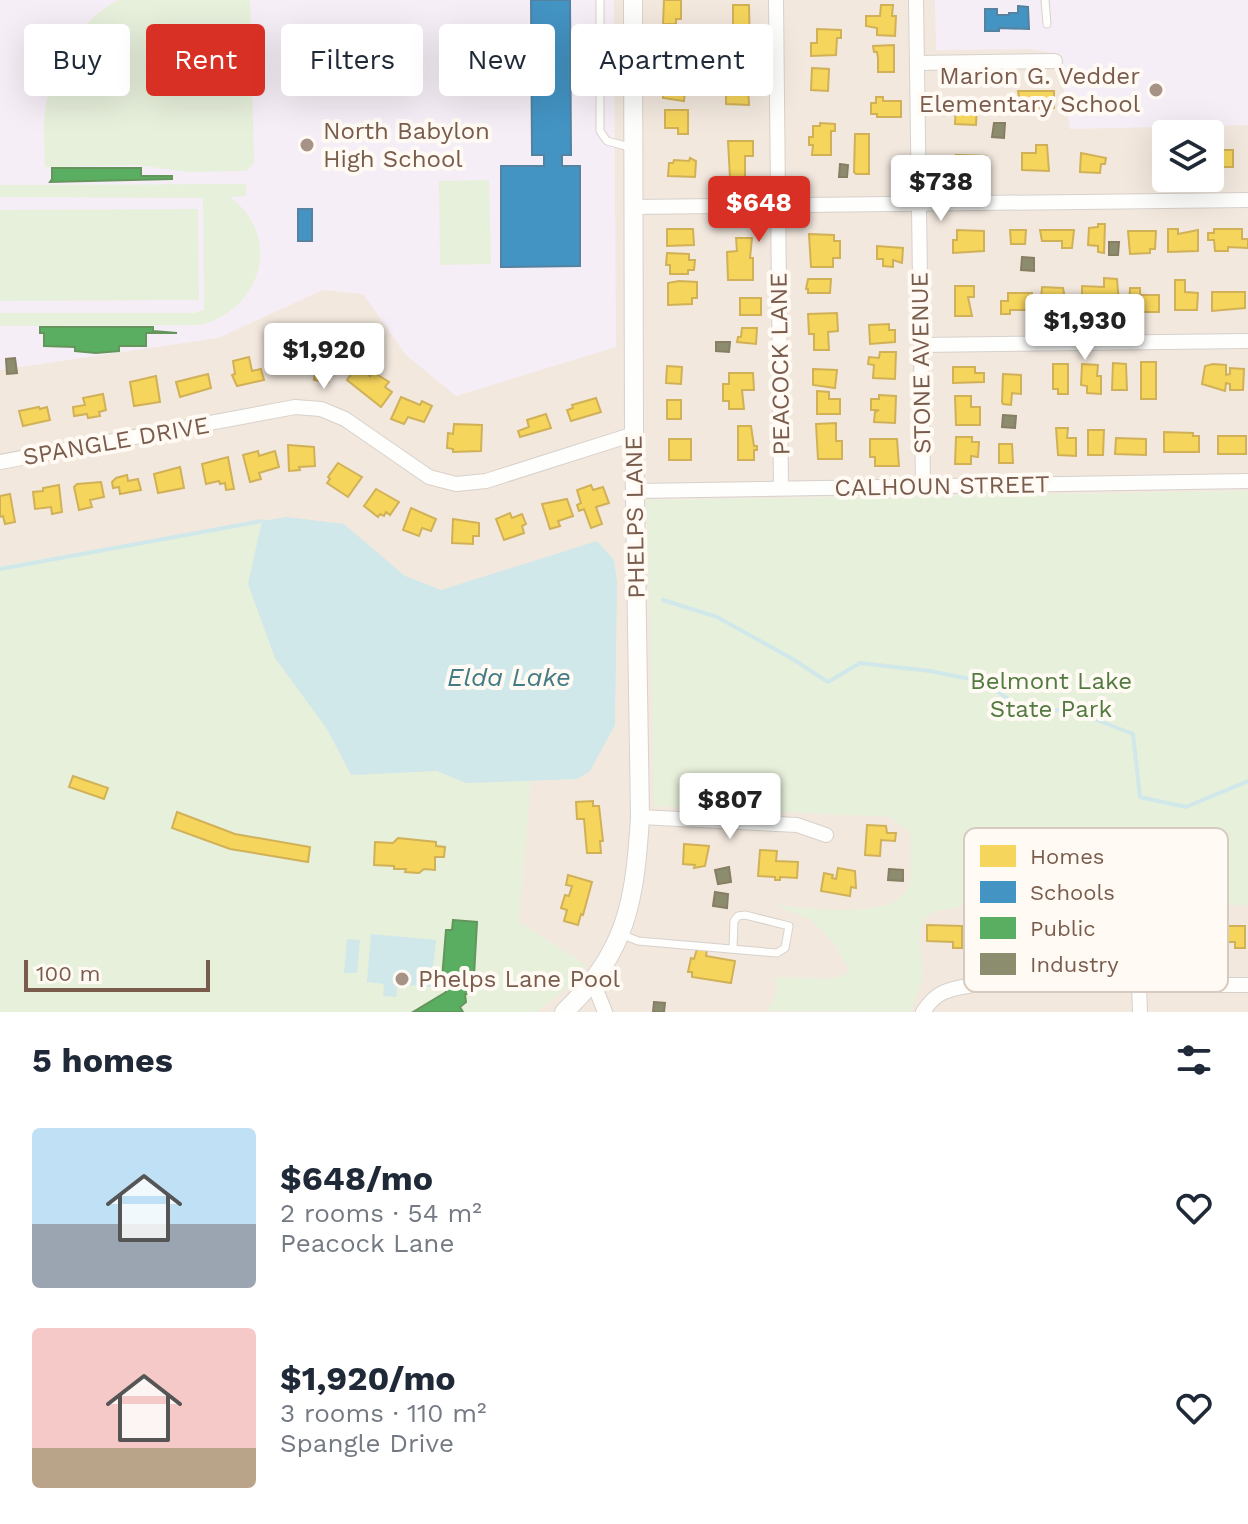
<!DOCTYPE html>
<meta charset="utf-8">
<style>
:root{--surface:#fff;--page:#f6f6f7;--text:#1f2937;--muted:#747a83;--accent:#d93025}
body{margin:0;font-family:"Work Sans",sans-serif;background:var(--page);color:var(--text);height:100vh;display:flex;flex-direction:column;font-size:30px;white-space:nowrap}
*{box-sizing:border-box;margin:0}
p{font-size:26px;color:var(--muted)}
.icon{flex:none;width:44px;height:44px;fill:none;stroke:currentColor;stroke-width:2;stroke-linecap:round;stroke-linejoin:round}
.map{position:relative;height:1012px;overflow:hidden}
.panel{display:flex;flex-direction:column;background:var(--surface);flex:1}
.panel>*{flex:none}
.guide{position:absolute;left:24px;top:24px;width:800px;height:72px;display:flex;gap:16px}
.buttons{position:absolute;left:1152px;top:120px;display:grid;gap:16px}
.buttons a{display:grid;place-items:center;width:72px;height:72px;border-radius:8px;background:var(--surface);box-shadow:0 8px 32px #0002;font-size:40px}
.scale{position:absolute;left:24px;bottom:20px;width:186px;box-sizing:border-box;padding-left:8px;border:4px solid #7a5c4d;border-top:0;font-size:22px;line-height:28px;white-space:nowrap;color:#7a5c4d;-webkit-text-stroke:6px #fffaf3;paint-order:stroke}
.price{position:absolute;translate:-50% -68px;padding:0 18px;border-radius:8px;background:#fff;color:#222;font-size:26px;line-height:52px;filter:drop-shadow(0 2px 4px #0008)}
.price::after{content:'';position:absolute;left:50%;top:48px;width:24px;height:18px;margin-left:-12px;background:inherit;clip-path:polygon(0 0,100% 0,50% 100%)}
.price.current{background:var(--accent);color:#fff}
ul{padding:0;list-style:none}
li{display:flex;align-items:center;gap:24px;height:200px;padding:0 32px}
li span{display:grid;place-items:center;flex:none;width:224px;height:160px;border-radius:8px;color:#555}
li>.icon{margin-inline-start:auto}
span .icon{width:96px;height:96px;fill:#fffc;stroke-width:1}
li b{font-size:34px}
h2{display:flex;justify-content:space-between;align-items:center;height:96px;padding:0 32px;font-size:34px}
.tag{padding:0 28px;border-radius:8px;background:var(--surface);box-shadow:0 8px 32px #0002;font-size:28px;line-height:72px}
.tag.current{background:var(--accent);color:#fff}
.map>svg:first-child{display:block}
</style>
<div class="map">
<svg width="1248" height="1012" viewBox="0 0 1248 1012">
<rect width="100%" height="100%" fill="#f9f5f0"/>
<!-- residential -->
<path fill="#f2e8de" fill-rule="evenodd" d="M 0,0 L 1248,0 L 1248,491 L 647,500 L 1248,872 L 1248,1012 L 0,1012 ZM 1166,134 L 1210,134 L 1210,178 L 1166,178 Z"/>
<!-- education -->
<g fill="#f6eef6">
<polygon points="0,0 614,0 616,347 456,396 406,355 363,294 323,290 218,338 0,370"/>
<polygon points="935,0 1248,0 1248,125 1070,129 1058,54 1031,49 936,50"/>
</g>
<!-- green -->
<g fill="#e7f0db">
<path d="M 119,0 L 250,0 L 254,163 L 246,171 L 187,172 L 137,165 L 45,167 C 45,147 42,124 46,105 C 53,65 82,17 119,0 Z"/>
<polygon points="489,180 491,264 440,265 439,181"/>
<path d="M 246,184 L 246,196 L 230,197 C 238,204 246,210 251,220 C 277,264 245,316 199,325 L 0,326 L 0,313 L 194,313 L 204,310 L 203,198 L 0,197 L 0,185 Z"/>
<polygon points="198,209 199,300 0,301 0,210"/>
<path d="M 1248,491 L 1248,905 L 962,905 C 952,911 941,908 931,914 C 909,927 926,961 922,981 C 920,992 913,1001 911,1012 L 768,1011 L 776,992 L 777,977 L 835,979 L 850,971 L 834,943 L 811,920 L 775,905 C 804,908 894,921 908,888 C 913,877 910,845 911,832 L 889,817 L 654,806 L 647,500 Z"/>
<polygon points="262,521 249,585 275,658 327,729 350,775 437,771 467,783 531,780 519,922 586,965 567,988 536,1012 0,1012 0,566"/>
</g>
<!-- water -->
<g fill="#d0e8ea">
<polygon points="287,517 344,524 405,576 441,590 597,541 614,560 617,582 615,725 590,771 577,779 466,783 437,771 351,775 327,729 275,658 248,584 262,521"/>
<polygon points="371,934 436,940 431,987 398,984 396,997 383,996 384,984 367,982"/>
<polygon points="347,939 360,940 357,973 344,973"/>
</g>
<!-- homes -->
<g fill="#f6d55c" stroke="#d1b158" stroke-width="2">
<polygon points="664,0 681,0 681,19 676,19 676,24 663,24"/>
<polygon points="733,5 749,5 750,55 722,55 722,38 733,38"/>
<polygon points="881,5 893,5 892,16 896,16 895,36 877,35 877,28 866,26 866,16 880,16"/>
<polygon points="817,29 841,30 841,38 837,38 836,55 811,56 811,43 817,43"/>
<polygon points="664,32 680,32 679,43 686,43 687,56 663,58"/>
<polygon points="894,45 894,72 878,72 878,58 877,52 874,52 873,46"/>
<polygon points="812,68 829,69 828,91 811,90"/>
<polygon points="723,69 747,69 749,105 726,104 726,91 717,91 718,72 723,72"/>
<polygon points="664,73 678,74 677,82 681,82 681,90 685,91 684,101 663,98"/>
<polygon points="1018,91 1054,91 1054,108 1021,108"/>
<polygon points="876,97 883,97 883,101 901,101 901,117 877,117 877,114 871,114 871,103 876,103"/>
<polygon points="956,104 977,105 976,125 955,124"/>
<polygon points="665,110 688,110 688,134 678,134 678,128 665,128"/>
<polygon points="820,123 835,124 835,131 831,131 831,155 812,155 813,145 809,145 809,137 813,137 813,126 820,126"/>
<polygon points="855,134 869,134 869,174 856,174 854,172"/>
<polygon points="728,141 753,141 753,156 745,156 745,178 730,178"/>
<polygon points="1210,144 1220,144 1220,150 1233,150 1233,167 1210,167"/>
<polygon points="1036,145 1047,145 1049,171 1022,170 1022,153 1036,153"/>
<polygon points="1081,153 1106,158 1105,164 1101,164 1100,173 1080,172"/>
<polygon points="956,155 986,156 985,173 967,173 967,170 956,169"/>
<polygon points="1153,156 1166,158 1166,173 1160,173 1160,168 1153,168"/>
<polygon points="690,158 696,161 695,177 668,176 669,163 673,163 674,160 689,161"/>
<polygon points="1098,224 1105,224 1104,253 1098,252 1098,246 1088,245 1089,228 1098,227"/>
<polygon points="667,229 693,229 694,245 667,246"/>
<polygon points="1168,229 1178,229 1178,234 1198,230 1198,251 1168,252"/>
<polygon points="1214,229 1242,229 1242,239 1248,239 1248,248 1228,247 1228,251 1215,251 1214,240 1208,240 1208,233 1214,233"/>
<polygon points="957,230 984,231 984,251 953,253 953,240 957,240"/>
<polygon points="1010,230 1026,230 1025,244 1011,244"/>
<polygon points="1040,230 1074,230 1072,248 1062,248 1062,241 1042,241"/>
<polygon points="1128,231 1156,231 1155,249 1150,249 1150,253 1130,254"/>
<polygon points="809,234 834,235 834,241 840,241 840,258 833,258 833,267 811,267"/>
<polygon points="736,238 752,238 750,258 753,258 753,280 728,280 727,252 737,251"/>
<polygon points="877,246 903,248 902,263 893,260 893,267 883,266 883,259 877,259"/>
<polygon points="667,253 689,254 689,260 695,260 694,270 688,270 688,274 670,274 670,265 666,265"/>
<polygon points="1104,278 1117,279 1120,316 1104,316 1104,305 1082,301 1082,286 1104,287"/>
<polygon points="808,279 831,279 830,293 808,293 808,289 806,289"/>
<polygon points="1175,280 1185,280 1185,292 1198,293 1197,310 1175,310"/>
<polygon points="679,281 697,282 697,298 692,298 692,304 668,305 668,283"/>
<polygon points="955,286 974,286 974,297 968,297 972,316 955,316"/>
<polygon points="1042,287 1063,288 1066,305 1055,305 1055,316 1040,316"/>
<polygon points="1130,288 1140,288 1140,295 1159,295 1159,312 1129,312"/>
<polygon points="1212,292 1245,292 1245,308 1212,311"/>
<polygon points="1008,293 1032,293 1032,310 1010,310 1010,314 1001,314 1001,301 1008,301"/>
<rect x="740" y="298" width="21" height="17"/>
<polygon points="837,313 838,331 828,332 829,350 814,350 814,334 809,334 808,314"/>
<polygon points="889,324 889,330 895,330 895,342 870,344 869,325"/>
<polygon points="309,328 323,329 321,340 332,342 330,360 334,360 332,376 329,376 328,382 314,380 315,374 296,372 299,351 306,352"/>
<polygon points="742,328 757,328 756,344 737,342 738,337 741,337"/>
<polygon points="880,352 896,352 895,379 873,378 874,365 868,364 869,357 879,358"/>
<polygon points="249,357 252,371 261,369 264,380 237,386 232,375 235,374 233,361"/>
<rect x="1141" y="362" width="15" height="37"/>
<polygon points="1113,363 1126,364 1127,390 1112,390"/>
<polygon points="1053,364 1068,364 1068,394 1058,394 1058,389 1053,389"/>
<polygon points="1082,364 1098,365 1097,376 1101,376 1101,394 1087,393 1087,386 1081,385"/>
<polygon points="1213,364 1226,365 1226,375 1230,374 1230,368 1244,369 1243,390 1230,390 1230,384 1226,383 1225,391 1202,384 1205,366"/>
<polygon points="357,366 370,376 373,372 389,382 385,387 392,392 381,407 347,380"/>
<polygon points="667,366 682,367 681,384 666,383"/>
<polygon points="953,367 975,367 975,373 984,373 984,382 953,383"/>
<polygon points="813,369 837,370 835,388 813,385"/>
<polygon points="729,373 753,373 754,390 742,390 744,409 729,409 729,401 723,401 723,384 729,384"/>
<polygon points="208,374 211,388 180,397 176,382"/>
<polygon points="1003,374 1021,375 1021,394 1012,393 1011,405 1003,404 1002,402"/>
<polygon points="156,376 160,402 134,406 130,382"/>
<polygon points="817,391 829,392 829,399 840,399 840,414 817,414"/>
<polygon points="103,394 106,410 99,412 100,416 88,418 87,414 74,416 73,407 85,405 83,398"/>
<polygon points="879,395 896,396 895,423 874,422 875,412 879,410 871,410 871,399 879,399"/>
<polygon points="955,396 971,396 971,407 980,407 980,425 956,425"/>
<polygon points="401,397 420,405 422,401 432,406 424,422 408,417 404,424 391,419"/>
<polygon points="596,398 601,412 571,421 567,410 573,408 572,405"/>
<rect x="667" y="400" width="14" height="19"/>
<polygon points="39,407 40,409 47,407 50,420 23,426 19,411"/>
<polygon points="546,414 551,428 520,437 518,431 529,427 527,420"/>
<polygon points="836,423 836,441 842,441 842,459 818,459 816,424"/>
<polygon points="454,424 482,425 481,451 453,452 453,449 447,448 448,433 453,434"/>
<polygon points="738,426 751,426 754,446 757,446 757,450 754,450 754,460 738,460"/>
<polygon points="1056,428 1068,428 1067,438 1076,438 1076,456 1058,455"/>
<polygon points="1088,430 1104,430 1103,455 1088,455"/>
<polygon points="1164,432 1193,433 1193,436 1199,436 1199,452 1164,452"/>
<rect x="1218" y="436" width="28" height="18"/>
<polygon points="956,437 972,437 972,442 979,442 978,457 971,456 971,464 955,464"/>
<polygon points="1116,438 1146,439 1146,455 1115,454"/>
<rect x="669" y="439" width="22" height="21"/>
<polygon points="870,439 897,439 899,466 875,466 875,457 870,457"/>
<polygon points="999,444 1012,444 1013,463 999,463"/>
<polygon points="288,445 314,447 315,466 299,467 300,470 289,471"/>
<polygon points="258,451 259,456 275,451 279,467 259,473 261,479 250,482 243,455"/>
<polygon points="228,457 234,489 226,490 225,483 220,484 219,481 206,484 202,464"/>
<polygon points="338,463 362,477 348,497 327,483 330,479 328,477"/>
<polygon points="180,467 184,488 158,493 154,474"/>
<polygon points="127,475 128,481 138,479 141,490 120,494 119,487 113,488 112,482 116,478"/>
<polygon points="101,482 104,497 90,500 92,507 79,510 74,487 77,484"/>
<polygon points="59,485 62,512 52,514 51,507 35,509 33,492 43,491 43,488"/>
<polygon points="591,485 593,490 603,487 609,503 596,507 602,524 591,528 584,509 579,511 577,505 581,503 577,490"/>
<polygon points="376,489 399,502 390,515 386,512 384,516 380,514 378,517 364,506"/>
<polygon points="10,494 15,522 5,524 3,516 0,517 0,496"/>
<polygon points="567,499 573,516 558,521 560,526 550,529 542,504"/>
<polygon points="411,508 436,519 431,531 422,528 419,536 403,530"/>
<polygon points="510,513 512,518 522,514 526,524 522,526 524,533 504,540 496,519"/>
<polygon points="453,519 479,523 479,536 473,536 473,544 452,543"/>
<polygon points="73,776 108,788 104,799 69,787"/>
<polygon points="593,801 593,806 599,806 603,841 600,841 601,853 587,853 584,819 577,819 576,802"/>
<polygon points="177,812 235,834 310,847 308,862 230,849 172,828"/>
<polygon points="867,825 886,826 887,833 896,833 895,841 881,840 880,856 865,855"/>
<polygon points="398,838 436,842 436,846 445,847 444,857 435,857 435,870 424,869 419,873 405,872 406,869 394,869 394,866 374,865 375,842 393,843"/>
<polygon points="684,844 709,846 705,866 694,868 695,865 683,864"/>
<polygon points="760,850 777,851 776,861 798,862 797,878 780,877 780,880 775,880 775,877 758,876"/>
<polygon points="838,868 855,871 856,888 851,887 850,896 821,891 824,873 833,875 832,878 836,879"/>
<polygon points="568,875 592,882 583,915 581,914 578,925 564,921 567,910 561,908 565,895 569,896 572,886 566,885"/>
<polygon points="1213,918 1224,918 1224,926 1245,926 1245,948 1235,948 1235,942 1209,942 1209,926 1213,926"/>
<polygon points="927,925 962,926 962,948 953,948 953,942 927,941"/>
<polygon points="697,949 707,950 706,956 735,961 731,983 692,977 692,972 688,972 691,958 694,959"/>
</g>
<!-- schools -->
<g fill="#4393c3" stroke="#5482a0" stroke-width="2">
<polygon points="531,0 570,0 571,155 562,155 562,166 580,166 580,266 501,267 501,166 544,166 544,155 532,155"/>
<polygon points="1018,6 1028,7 1029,29 999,28 999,31 985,31 985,9 997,9 997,15 1009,15 1009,13 1018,13"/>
<rect x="298" y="209" width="14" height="32"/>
</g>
<!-- public -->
<g fill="#5aae61" stroke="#64955b" stroke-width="2">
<polygon points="52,168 141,168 141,176 172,176 172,179 50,182 52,179"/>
<polygon points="40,327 153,327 153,331 177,333 146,333 146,346 119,346 119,351 96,353 75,351 75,347 44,346 44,333 40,333"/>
<polygon points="453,920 477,922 473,994 465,994 466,1002 460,1007 463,1012 413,1012 446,992 445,978 442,979 446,930 452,930"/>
</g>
<!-- industry -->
<g fill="#8c8c6e" stroke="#877e64" stroke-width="2">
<polygon points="994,123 1005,123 1004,138 992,137"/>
<polygon points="840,164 848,165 847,177 839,177"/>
<polygon points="1109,242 1119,242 1118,255 1109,255"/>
<polygon points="1022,257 1034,258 1034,271 1021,270"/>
<polygon points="716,342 730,342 729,352 716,351"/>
<polygon points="15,358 17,373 7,374 6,359"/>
<polygon points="1003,415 1016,416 1015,428 1002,427"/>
<polygon points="729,867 731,882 718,884 715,870"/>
<polygon points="889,869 903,870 903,881 888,880"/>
<polygon points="715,892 728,894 727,908 713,906"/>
<polygon points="654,1002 665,1003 664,1012 653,1012"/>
</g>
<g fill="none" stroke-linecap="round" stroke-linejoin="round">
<!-- stream -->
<g stroke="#d0e8ea" stroke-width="4">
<polyline points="0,569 262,521 264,523"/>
<polyline points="663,600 717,617 791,658 828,682 860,663 930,671 985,682 1024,711 1071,710 1133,734 1140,797 1186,807 1248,781"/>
</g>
<defs>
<g id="service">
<polyline points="600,0 600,131 607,141 633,148"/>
<polyline points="1045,0 1047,24"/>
<polyline points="621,934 638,941 777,953 785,948 789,926 745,915 738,916 734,921 733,948"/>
</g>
<g id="minor">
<polyline points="776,0 781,488"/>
<polyline points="916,0 923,486"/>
<polyline points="917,63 1055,61"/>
<polyline points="634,207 1248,200"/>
<polyline points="921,345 1248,341"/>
<polyline points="0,462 295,407 321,409 345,419 429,477 456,484 486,481 634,434"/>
<polyline points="636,491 1248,481"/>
<polyline points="640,817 797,825 826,835"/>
<polyline points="593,982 605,1012"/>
<polyline points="1139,985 1140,1012"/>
<path d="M 923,1012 C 936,991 949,989 973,985 L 1248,985"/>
</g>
<path id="tertiary" d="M 564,1012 C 627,953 635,900 640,817 L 634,434 L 633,0"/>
</defs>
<!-- service casing -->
<use href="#service" stroke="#d7d1cb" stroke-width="9"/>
<!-- minor casing -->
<use href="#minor" stroke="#d7d1cb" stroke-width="16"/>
<!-- tertiary casing -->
<use href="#tertiary" stroke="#d7d1cb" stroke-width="20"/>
<!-- service -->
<use href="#service" stroke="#fefefd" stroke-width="7"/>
<!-- minor -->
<use href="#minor" stroke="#fefefd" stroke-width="14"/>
<!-- tertiary -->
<use href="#tertiary" stroke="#fefefd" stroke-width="18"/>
</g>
<!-- markers -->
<g fill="#a69286" stroke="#fffaf3" stroke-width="3">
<circle cx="1156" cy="90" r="8"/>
<circle cx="307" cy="145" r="8"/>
<circle cx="402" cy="979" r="8"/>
</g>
<g text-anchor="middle" stroke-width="8" stroke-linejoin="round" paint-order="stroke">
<!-- poi labels -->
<g font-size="24" fill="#7a5c4d" stroke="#fffaf3" text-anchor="start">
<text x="1140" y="84" text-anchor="end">Marion G. Vedder<tspan x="1140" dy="28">Elementary School</tspan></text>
<text x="323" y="139">North Babylon<tspan x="323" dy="28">High School</tspan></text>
<text x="418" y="987">Phelps Lane Pool</text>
</g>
<!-- street labels -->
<g font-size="24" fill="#7a5c4d" stroke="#fffaf3">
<text transform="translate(921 363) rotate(-91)" y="8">STONE AVENUE</text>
<text transform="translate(780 364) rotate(-91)" y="8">PEACOCK LANE</text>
<text transform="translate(116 441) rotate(-10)" y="8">SPANGLE DRIVE</text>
<text transform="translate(942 486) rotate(-1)" y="8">CALHOUN STREET</text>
<text transform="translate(635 517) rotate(-91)" y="8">PHELPS LANE</text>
</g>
<!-- park labels -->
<g font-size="24" fill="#537a41" stroke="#fffaf3">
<text x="1051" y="689">Belmont Lake<tspan x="1051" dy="28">State Park</tspan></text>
</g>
<!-- water labels -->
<g font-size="26" font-style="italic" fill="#437c86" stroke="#fffaf3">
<text x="509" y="686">Elda Lake</text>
</g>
</g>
<!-- legend -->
<rect x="964" y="828" width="264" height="164" rx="12" fill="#fffaf3" stroke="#d7cbc1" stroke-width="2"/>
<rect x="980" y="845" width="36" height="22" fill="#f6d55c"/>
<rect x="980" y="881" width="36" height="22" fill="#4393c3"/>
<rect x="980" y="917" width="36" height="22" fill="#5aae61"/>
<rect x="980" y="953" width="36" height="22" fill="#8c8c6e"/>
<g font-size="22" fill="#7a5c4d">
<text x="1030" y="864">Homes</text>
<text x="1030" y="900">Schools</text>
<text x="1030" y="936">Public</text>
<text x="1030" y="972">Industry</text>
</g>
</svg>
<div class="buttons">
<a><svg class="icon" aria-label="layers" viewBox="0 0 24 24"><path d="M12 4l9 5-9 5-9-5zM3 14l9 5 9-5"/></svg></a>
</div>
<div class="scale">100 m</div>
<b class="price" style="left:941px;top:223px">$738</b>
<b class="price current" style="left:759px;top:244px">$648</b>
<b class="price" style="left:1085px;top:362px">$1,930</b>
<b class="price" style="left:324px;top:391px">$1,920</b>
<b class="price" style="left:730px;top:841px">$807</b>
<div class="guide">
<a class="tag">Buy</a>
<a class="tag current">Rent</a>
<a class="tag">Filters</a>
<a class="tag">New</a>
<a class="tag">Apartment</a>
</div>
</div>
<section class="panel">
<h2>5 homes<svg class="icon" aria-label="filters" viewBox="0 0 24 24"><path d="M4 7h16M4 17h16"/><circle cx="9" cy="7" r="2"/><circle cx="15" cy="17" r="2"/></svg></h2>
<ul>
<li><span style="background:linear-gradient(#bfe0f5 60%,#9aa5b1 0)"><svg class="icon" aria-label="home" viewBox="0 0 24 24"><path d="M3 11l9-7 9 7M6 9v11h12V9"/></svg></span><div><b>$648/mo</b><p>2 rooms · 54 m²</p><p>Peacock Lane</p></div><svg class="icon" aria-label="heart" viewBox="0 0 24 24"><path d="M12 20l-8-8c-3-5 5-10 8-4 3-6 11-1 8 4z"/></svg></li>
<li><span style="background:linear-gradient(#f6c9c9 75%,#b9a48a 0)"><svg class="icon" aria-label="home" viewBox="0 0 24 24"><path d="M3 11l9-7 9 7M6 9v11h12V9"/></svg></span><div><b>$1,920/mo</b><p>3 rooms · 110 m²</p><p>Spangle Drive</p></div><svg class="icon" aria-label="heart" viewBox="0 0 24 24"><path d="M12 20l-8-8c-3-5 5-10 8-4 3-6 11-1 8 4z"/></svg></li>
</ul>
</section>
